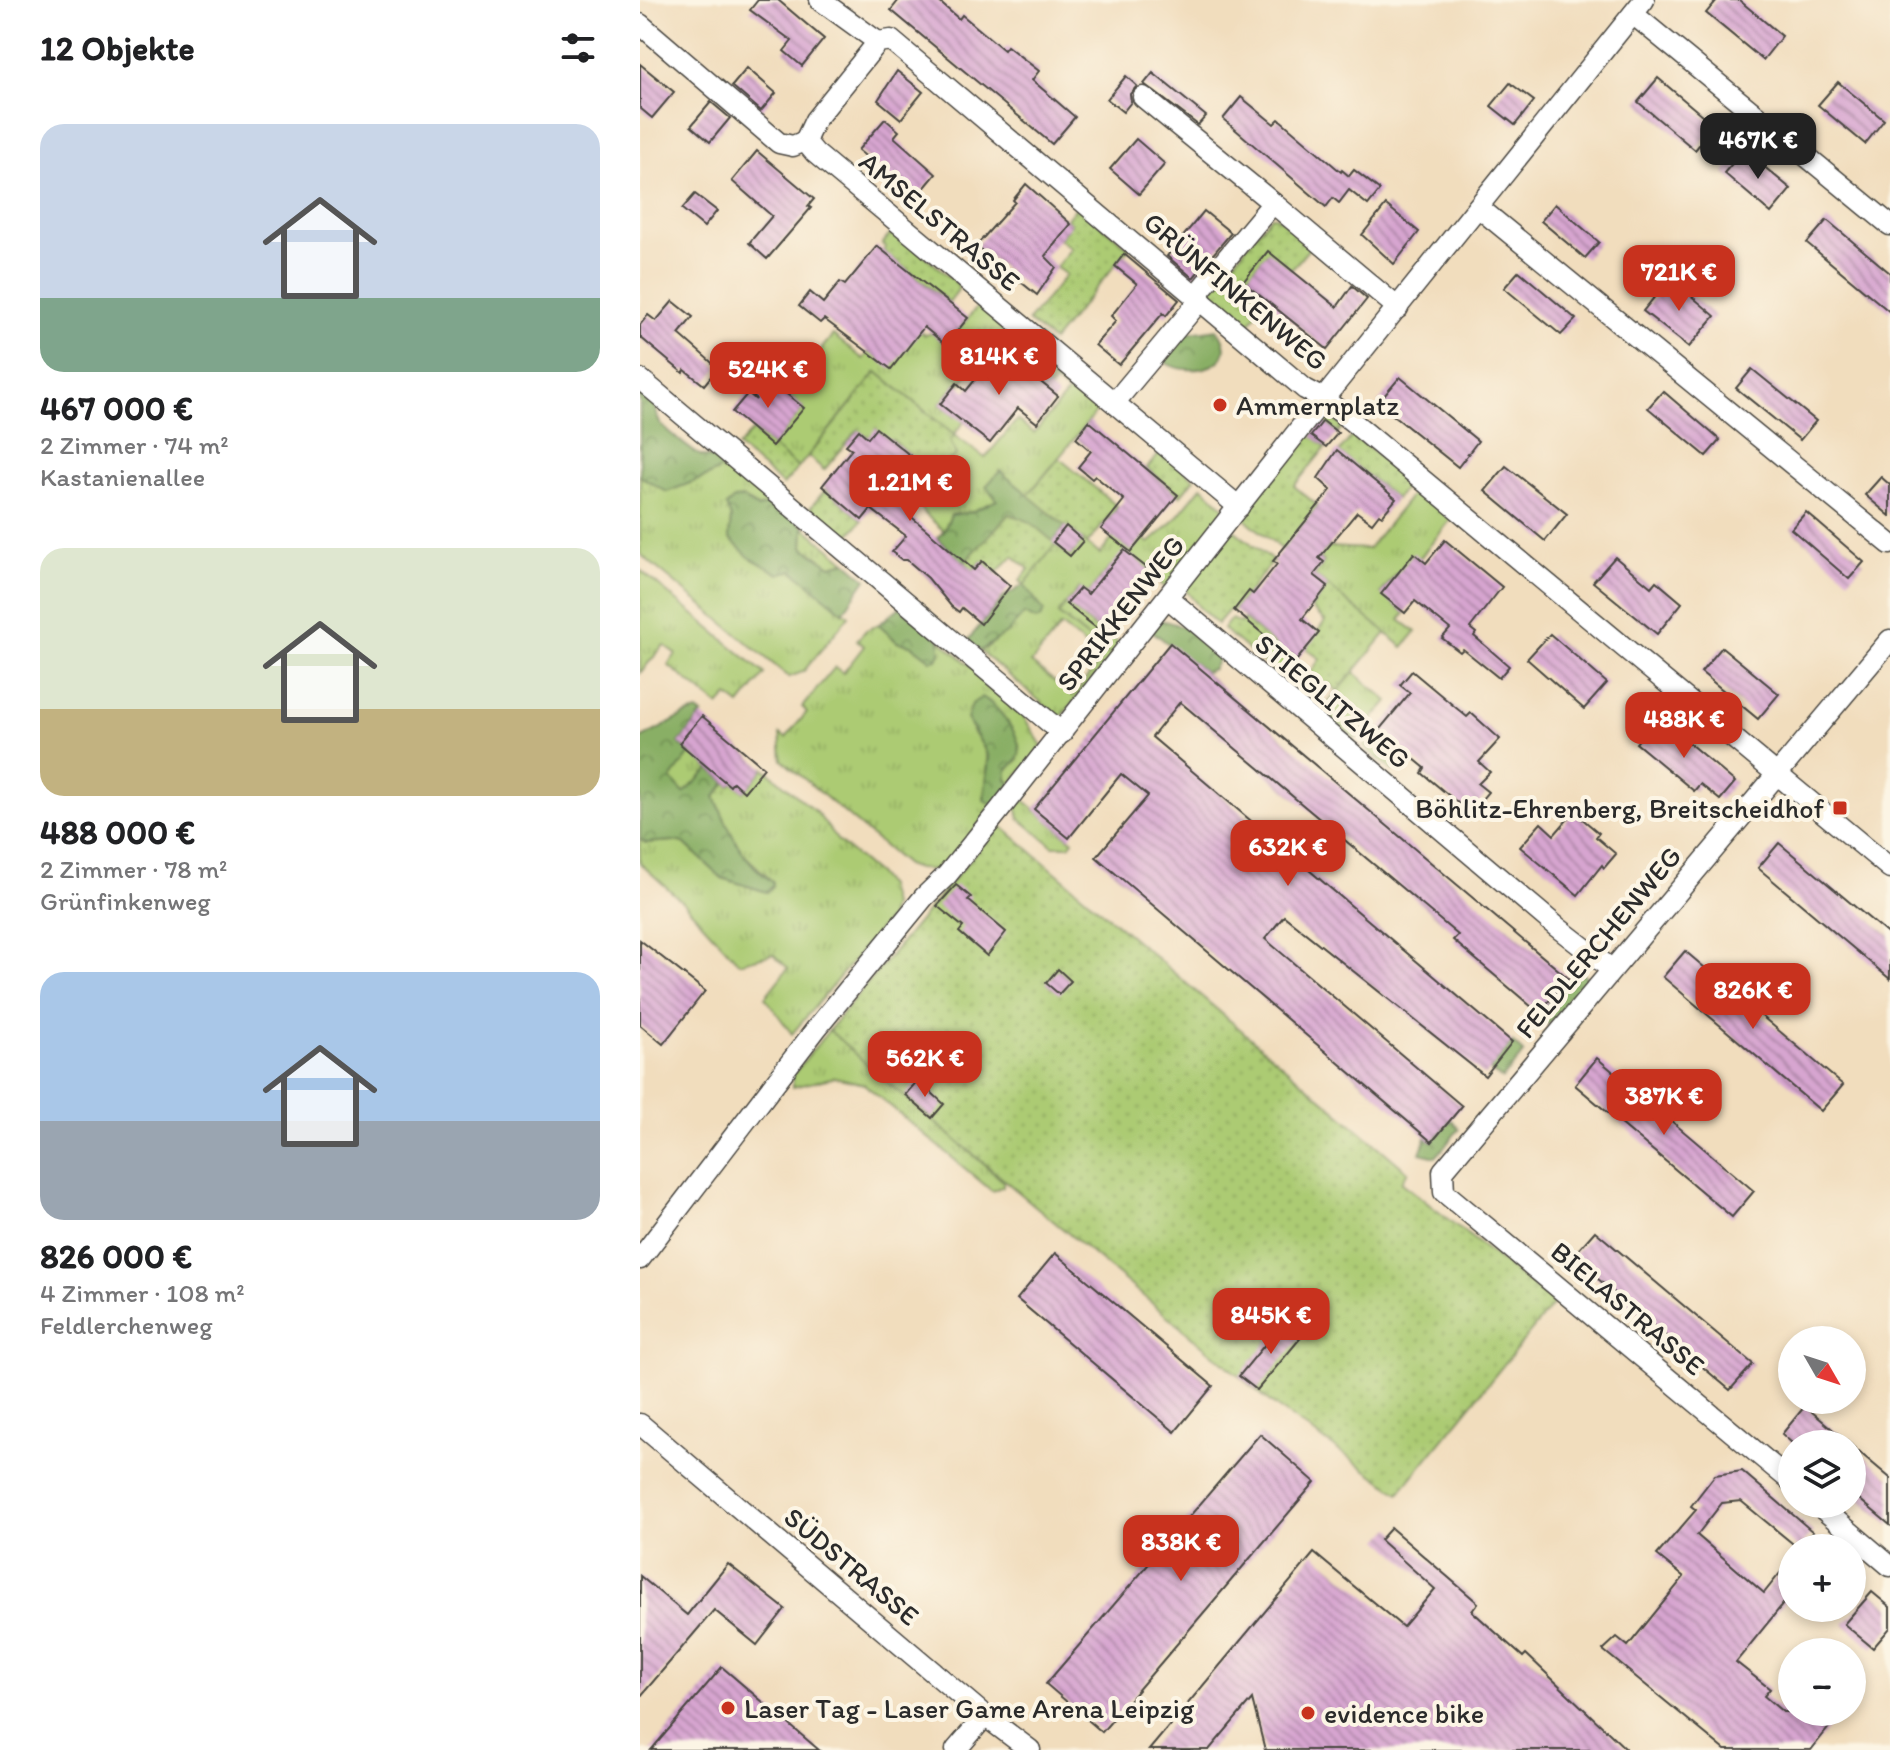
<!DOCTYPE html>
<html lang="de">
<meta charset="utf-8">
<style>
:root{--surface:#fff;--page:#f2f2f2;--text:#202124;--muted:#757577;--accent:#c8321e}
body{margin:0;font-family:Itim,sans-serif;background:var(--page);color:var(--text);height:100vh;display:flex;flex-direction:column;font-size:30px;white-space:nowrap}
*{box-sizing:border-box;margin:0}
p{font-size:26px;color:var(--muted)}
.icon{flex:none;width:44px;height:44px;fill:none;stroke:currentColor;stroke-width:2;stroke-linecap:round;stroke-linejoin:round}
.map{position:relative;flex:1;overflow:hidden}
.sheet{display:flex;flex-direction:column;background:var(--surface);width:640px}
.sheet>*{flex:none}
.needle{width:52px;rotate:129deg}
.buttons{position:absolute;left:1138px;top:1326px;display:grid;gap:16px}
.buttons a{display:grid;place-items:center;width:88px;height:88px;border-radius:50%;background:var(--surface);box-shadow:0 4px 12px #0003;font-size:40px}
.price{position:absolute;translate:-50% -68px;padding:0 18px;border-radius:16px;background:var(--accent);color:#fff;font-size:26px;line-height:52px;filter:drop-shadow(0 2px 4px #0008)}
.price::after{content:'';position:absolute;left:50%;top:48px;width:24px;height:18px;margin-left:-12px;background:inherit;clip-path:polygon(0 0,100% 0,50% 100%)}
.price.selected{background:#222;color:#fff}
ul{padding:0;list-style:none}
li{display:grid;align-content:center;gap:16px;height:424px;padding:0 40px}
li span{display:grid;place-items:center;height:248px;border-radius:24px;color:#555}
li>.icon{margin-inline-start:auto}
span .icon{width:144px;height:144px;fill:#fffc;stroke-width:1}
li b{font-size:34px}
h2{display:flex;justify-content:space-between;align-items:center;height:96px;padding:0 40px;font-size:34px}
main{display:flex;flex:1;min-height:0}
.map>svg:first-child{display:block}
</style>
<main>
<section class="sheet">
<h2>12 Objekte<svg class="icon" aria-label="filters" viewBox="0 0 24 24"><path d="M4 7h16M4 17h16"/><circle cx="9" cy="7" r="2"/><circle cx="15" cy="17" r="2"/></svg></h2>
<ul>
<li><span style="background:linear-gradient(#c9d6e8 70%,#7fa58c 0)"><svg class="icon" aria-label="home" viewBox="0 0 24 24"><path d="M3 11l9-7 9 7M6 9v11h12V9"/></svg></span><div><b>467 000 €</b><p>2 Zimmer · 74 m²</p><p>Kastanienallee</p></div></li>
<li><span style="background:linear-gradient(#dfe7d0 65%,#c2b280 0)"><svg class="icon" aria-label="home" viewBox="0 0 24 24"><path d="M3 11l9-7 9 7M6 9v11h12V9"/></svg></span><div><b>488 000 €</b><p>2 Zimmer · 78 m²</p><p>Grünfinkenweg</p></div></li>
<li><span style="background:linear-gradient(#a9c7e8 60%,#9aa5b1 0)"><svg class="icon" aria-label="home" viewBox="0 0 24 24"><path d="M3 11l9-7 9 7M6 9v11h12V9"/></svg></span><div><b>826 000 €</b><p>4 Zimmer · 108 m²</p><p>Feldlerchenweg</p></div></li>
</ul>
</section>
<div class="map">
<svg width="1250" height="1750" viewBox="0 0 1250 1750">
<defs>
<pattern id="grass-tufts" width="24" height="20" patternUnits="userSpaceOnUse" patternTransform="scale(2)"><rect width="24" height="20" fill="#accb73"/><path d="M3 7l-1-3M5 7V3M7 7l1-3M15 17l-1-3M17 17v-4M19 17l1-3" fill="none" stroke="#94ae64"/></pattern>
<pattern id="forest-crowns" width="20" height="18" patternUnits="userSpaceOnUse" patternTransform="scale(2)"><rect width="20" height="18" fill="#89af65"/><path d="M2 6a3 3 0 1 1 6 0M12 15a3 3 0 1 1 6 0" fill="none" stroke="#708f53"/></pattern>
<pattern id="garden-dots" width="8" height="8" patternUnits="userSpaceOnUse" patternTransform="scale(2)"><rect width="8" height="8" fill="#accb73"/><path d="M2 2h.1M6 6h.1" fill="none" stroke="#94ae64" stroke-width="1.8" stroke-linecap="round"/></pattern>
<pattern id="building-back-hatch" width="6" height="6" patternUnits="userSpaceOnUse" patternTransform="scale(2)"><rect width="6" height="6" fill="#d7a5d0"/><path d="M-1 5l2 2M0 0l6 6M5-1l2 2" fill="none" stroke="#af87a9"/></pattern>
</defs>
<rect width="100%" height="100%" fill="#fcf5e5"/>
<filter id="ink" filterUnits="userSpaceOnUse"><feTurbulence type="fractalNoise" baseFrequency=".0125" numOctaves="2"/><feDisplacementMap in="SourceGraphic" scale="16" xChannelSelector="R" yChannelSelector="G"/><feConvolveMatrix kernelMatrix="1 2 1 2 8 2 1 2 1" color-interpolation-filters="sRGB"/></filter>
<filter id="wash" filterUnits="userSpaceOnUse"><feTurbulence type="fractalNoise" baseFrequency=".006" numOctaves="4" result="noise"/><feDisplacementMap in="SourceGraphic" scale="32" xChannelSelector="R" yChannelSelector="G"/><feGaussianBlur stdDeviation="1.8" result="paint"/><feColorMatrix in="noise" values="0 0 0 0 0 0 0 0 0 0 0 0 0 0 0 0 0 1.4 0 .05"/><feComposite in="paint" operator="in"/></filter>
<g filter="url(#wash)">
<rect width="100%" height="100%" fill="#f1ddbd"/>
<!-- grass -->
<g fill="url(#grass-tufts)" stroke="#6c7b4f" stroke-width="2" fill-rule="evenodd">
<polygon points="338,306 362,326 365,324 368,326 319,385 316,384 300,404 315,417 320,412 327,418 314,435 345,458 377,420 394,433 437,382 463,404 388,495 359,471 358,500 331,512 311,515 304,531 285,514 271,490 316,455 310,441 314,435 237,372 158,468 132,446 163,408 145,392 193,335 223,359 262,317 285,335 292,333 306,344"/>
<polygon points="89,464 136,504 119,508 102,498 91,518 89,538 152,569 209,616 163,672 149,677 0,554 0,476 27,492 68,476"/>
<path d="M 562,486 L 587,510 L 526,588 L 521,584 L 521,579 L 493,557 L 471,566 L 448,594 L 439,588 L 418,614 L 472,657 L 420,718 L 340,651 C 359,642 368,626 384,614 L 393,617 L 404,611 L 384,585 L 416,544 L 430,556 L 443,541 L 460,554 L 484,524 L 509,543 L 532,523 ZM 421,626 L 462,659 L 433,696 L 391,663 Z"/>
<polygon points="777,488 813,517 763,579 756,574 741,593 765,613 760,620 776,632 763,647 674,575 684,562 677,556 689,547 728,549"/>
<polygon points="164,527 206,562 191,566 163,547"/>
<polygon points="0,570 125,674 100,705 88,696 79,706 28,665 36,654 24,645 0,673"/>
<path d="M 239,624 L 257,642 L 271,645 L 291,660 L 300,640 L 375,703 L 402,746 L 371,784 L 367,779 L 367,770 L 378,760 L 332,731 C 354,755 348,770 344,799 L 354,805 L 311,859 L 298,870 L 277,869 L 266,865 L 142,760 L 140,734 L 146,738 L 167,712 L 162,707 L 195,667 L 203,673 L 224,646 L 217,640 L 226,630 Z"/>
<polygon points="714,672 748,701 715,739 681,711"/>
<polygon points="50,753 70,769 44,794 30,779"/>
<polygon points="124,768 177,813 198,841 237,874 247,886 252,905 249,918 152,1034 125,997 148,968 133,954 99,963 45,904 0,863 0,839 6,843 33,841 44,843 82,878 127,892 133,887 133,882 98,849 75,797 86,782 90,786 93,782 104,792"/>
<polygon points="380,797 433,841 429,846 413,846 379,818 376,803"/>
<polygon points="189,1030 363,1181 363,1186 352,1191 224,1084 195,1077 153,1087 153,1075"/>
</g>
<!-- forest -->
<g fill="url(#forest-crowns)" stroke="#5a6d48" stroke-width="2">
<path d="M 577,329 C 605,366 551,378 526,363 L 525,357 L 543,334 Z"/>
<path d="M 0,395 C 23,400 12,409 20,423 C 23,428 54,453 60,455 C 71,461 76,453 89,464 L 68,476 L 27,492 L 0,476 Z"/>
<polygon points="360,471 426,526 413,542 390,522 369,514 325,562 309,556 312,551 297,538 304,531 311,515 331,512 357,500 346,486"/>
<path d="M 102,498 L 118,508 C 138,497 150,515 164,527 L 163,547 L 191,566 L 206,562 L 226,579 L 203,612 L 152,570 L 139,574 L 109,557 L 89,538 L 91,518 L 86,506 L 94,499 Z"/>
<polygon points="384,585 404,611 401,618 396,620 384,614 368,632 340,651 328,640 364,597"/>
<polygon points="260,607 300,640 300,653 297,659 291,660 271,645 257,642 239,624"/>
<path d="M 520,620 C 545,624 561,639 580,655 L 573,669 L 565,672 L 512,631 Z"/>
<path d="M 342,697 C 357,705 384,738 379,755 C 377,762 372,766 367,770 L 367,779 L 371,784 L 354,805 L 344,800 L 349,757 L 327,719 L 332,704 Z"/>
<path d="M 57,711 L 62,715 L 39,743 L 50,753 L 31,779 L 44,793 L 70,769 L 86,782 L 75,797 C 89,830 102,862 133,882 L 133,886 L 127,892 L 82,878 L 44,843 L 33,841 L 6,843 L 0,839 L 0,739 L 47,714 Z"/>
<path d="M 940,972 L 948,978 L 909,1024 L 899,1023 L 890,1016 C 898,999 923,981 940,972 Z"/>
<polygon points="872,1042 884,1053 862,1079 849,1070"/>
<polygon points="811,1119 819,1129 796,1157 780,1153 786,1137 792,1142"/>
</g>
<!-- garden -->
<g fill="url(#garden-dots)" stroke="#6c7b4f" stroke-width="2">
<polygon points="437,206 489,248 413,341 388,321 426,275 416,267 431,248 419,239 431,224 426,220"/>
<polygon points="631,216 636,216 672,245 651,270 628,252 603,282 626,302 606,327 567,295"/>
<polygon points="254,230 318,284 318,290 309,302 243,251 246,247 242,244"/>
<polygon points="404,356 434,380 426,391 415,382 409,389 390,374"/>
<polygon points="237,372 314,435 310,441 316,455 272,489 280,506 274,507 259,496 263,491 257,486 276,461 253,440 228,438 218,430 184,470 168,456"/>
<polygon points="686,415 703,426 698,433 683,421 672,436 686,447 654,486 678,506 657,532 673,533 689,547 664,567 605,519 603,514 681,416"/>
<polygon points="113,430 158,468 143,485 98,447"/>
<polygon points="713,435 769,481 756,499 699,452"/>
<polygon points="522,451 554,479 540,496 507,468"/>
<polygon points="419,458 478,507 447,544 388,495"/>
<polygon points="186,489 222,520 207,538 170,508"/>
<polygon points="369,514 390,522 416,544 384,585 380,581 389,569 373,556 356,573 342,561 333,571 325,562"/>
<polygon points="591,530 595,531 633,561 594,610 589,610 577,624 560,608 545,589"/>
<polygon points="688,586 746,633 698,691 688,683 683,688 672,679 674,676 670,673 680,659 666,648 685,621 671,608"/>
<polygon points="426,604 467,637 469,635 481,645 472,657 418,614"/>
<polygon points="591,619 600,623 604,619 656,661 644,676 640,676 583,629"/>
<polygon points="739,730 767,753 753,771 724,747"/>
<polygon points="359,824 768,1172 761,1182 914,1303 759,1493 634,1405 243,1079 189,1030"/>
</g>
<g id="blocks">
<!-- building -->
<g fill="url(#building-back-hatch)">
<polygon points="118,0 138,0 184,39 162,66 144,51 152,41 110,10"/>
<polygon points="259,0 297,0 319,19 322,15 364,50 367,46 399,71 392,80 435,117 412,144 251,10"/>
<polygon points="1077,0 1099,0 1142,36 1123,60 1066,13"/>
<polygon points="0,64 34,92 12,118 0,108"/>
<polygon points="107,68 136,93 121,111 92,86"/>
<polygon points="257,71 283,92 261,119 238,100"/>
<polygon points="513,73 566,116 558,125 504,84"/>
<polygon points="486,76 497,86 490,94 491,102 483,112 467,99"/>
<polygon points="1018,78 1075,126 1055,150 998,102"/>
<polygon points="1198,82 1244,120 1225,144 1178,105"/>
<polygon points="870,83 894,101 875,125 851,106"/>
<polygon points="601,97 634,124 639,119 701,172 702,170 709,176 714,170 740,190 728,205 709,190 699,203 693,198 686,207 583,119"/>
<polygon points="71,102 90,118 70,142 51,126"/>
<polygon points="245,119 259,131 254,137 296,174 276,198 218,150"/>
<polygon points="496,139 525,164 499,194 470,169"/>
<polygon points="1104,150 1151,189 1131,213 1084,173"/>
<polygon points="117,151 174,199 168,206 171,208 127,259 109,243 132,216 92,181"/>
<polygon points="386,184 431,224 405,256 416,267 397,295 336,246 375,202 373,200"/>
<polygon points="55,194 77,211 64,227 42,209"/>
<polygon points="915,204 959,242 945,258 901,221"/>
<polygon points="746,205 779,232 754,264 722,235"/>
<polygon points="564,211 591,233 553,278 527,256"/>
<polygon points="1187,220 1250,273 1250,312 1167,243"/>
<polygon points="237,246 328,318 306,345 284,327 251,369 184,319 180,323 159,306 170,292 183,303 200,282 205,285"/>
<polygon points="628,251 697,307 712,286 727,299 687,349 603,282"/>
<polygon points="484,254 539,300 526,316 523,313 479,365 455,345 476,321 471,316 497,284 475,266"/>
<polygon points="879,271 936,319 921,335 864,288"/>
<polygon points="1030,278 1075,316 1049,347 1003,311"/>
<polygon points="33,301 53,317 39,334 78,368 64,385 45,370 43,373 0,337 0,325 8,315 16,321"/>
<polygon points="360,349 418,396 397,423 378,408 350,443 300,404 317,383 326,391"/>
<polygon points="1112,369 1176,421 1160,440 1096,388"/>
<polygon points="123,375 164,408 132,446 92,412 108,393 116,400 111,389"/>
<polygon points="760,377 838,441 818,467 738,403"/>
<polygon points="1023,391 1080,440 1066,456 1008,408"/>
<polygon points="449,421 538,495 491,552 461,529 484,500 455,476 452,479 438,467 451,451 436,438"/>
<polygon points="683,421 698,433 686,447 671,436"/>
<polygon points="236,428 277,461 253,491 274,507 268,514 334,570 342,561 370,586 341,624 322,608 319,612 311,606 288,578 267,560 262,560 252,552 266,536 231,509 222,520 182,486 212,449 206,445 219,430 228,438"/>
<polygon points="697,450 756,499 742,516 739,514 732,523 717,512 679,558 684,562 674,575 688,586 662,619 679,633 656,661 594,610 609,591 613,594 637,564 633,561 691,490 678,478"/>
<polygon points="866,466 927,514 905,541 845,491"/>
<polygon points="1241,477 1250,485 1250,516 1225,495"/>
<polygon points="1166,512 1224,562 1209,579 1151,529"/>
<polygon points="426,526 443,541 430,556 413,542"/>
<polygon points="805,540 862,587 830,628 836,633 834,636 869,666 859,678 823,649 820,652 802,638 810,629 775,601 765,613 741,594 774,553 786,563"/>
<polygon points="484,550 511,571 476,616 481,620 468,637 426,604 440,588 448,594"/>
<polygon points="975,557 1011,587 1016,581 1042,603 1017,634 953,582"/>
<polygon points="910,634 967,683 944,709 887,659"/>
<polygon points="530,643 928,978 899,1013 813,940 818,935 540,702 512,737 872,1042 845,1076 644,916 625,939 822,1106 792,1142 456,857 508,796 481,774 429,838 394,809"/>
<polygon points="1082,647 1139,694 1118,719 1061,672"/>
<polygon points="772,671 827,717 831,713 860,739 839,762 850,772 838,784 848,792 830,813 782,773 785,768 739,730 770,693 760,685"/>
<polygon points="62,716 124,768 104,792 93,782 90,786 39,743"/>
<polygon points="1018,717 1095,782 1080,800 1060,784 1054,791 996,743"/>
<polygon points="934,812 959,833 956,837 976,854 964,868 962,865 938,895 880,847 901,823 914,835"/>
<polygon points="1139,843 1250,936 1250,979 1118,868"/>
<polygon points="316,885 331,897 328,900 366,932 347,956 319,932 323,927 297,906"/>
<polygon points="0,940 65,991 23,1044 0,1025"/>
<polygon points="1045,951 1203,1085 1181,1111 1023,977"/>
<polygon points="418,969 431,981 419,994 406,983"/>
<polygon points="957,1058 1114,1191 1092,1217 935,1085"/>
<polygon points="278,1080 304,1104 292,1118 265,1095"/>
<polygon points="955,1231 1113,1364 1090,1390 932,1257"/>
<polygon points="415,1253 573,1386 535,1432 377,1299"/>
<polygon points="648,1322 663,1335 617,1390 599,1376 631,1337 633,1340"/>
<polygon points="1165,1406 1210,1444 1153,1444 1142,1434"/>
<polygon points="620,1434 675,1482 462,1732 406,1684"/>
<polygon points="1212,1446 1250,1478 1250,1525 1212,1493"/>
<polygon points="1102,1471 1173,1532 1158,1548 1101,1501 1082,1503 1057,1535 1124,1593 1152,1558 1152,1593 1096,1662 1130,1689 1124,1696 1143,1712 1201,1712 1171,1750 1085,1750 963,1650 977,1637 988,1646 1044,1577 1017,1555 1056,1510 1051,1506 1075,1475"/>
<polygon points="751,1528 838,1603 832,1611 883,1657 886,1654 987,1750 625,1750 612,1699 569,1750 509,1750 674,1553 763,1627 795,1589 740,1540"/>
<polygon points="88,1564 145,1609 117,1645 74,1610 0,1697 0,1576 47,1615"/>
<polygon points="1232,1592 1250,1607 1250,1628 1233,1648 1204,1624"/>
<polygon points="82,1667 179,1750 11,1750"/>
</g>
</g>
</g>
<g filter="url(#ink)">
<use href="#blocks" fill-opacity="0" stroke="#494641" stroke-width="2"/>
<g fill="none" stroke-linecap="round" stroke-linejoin="round">
<defs>
<g id="minor">
<polyline points="180,0 238,42"/>
<polyline points="993,14 1250,225"/>
<polyline points="0,24 139,143 153,146 165,141 175,153 599,507"/>
<polyline points="238,42 251,40 665,389 684,399 714,423 1250,868"/>
<polyline points="503,97 633,203"/>
<polyline points="165,141 175,120 238,42"/>
<polyline points="838,207 1250,544"/>
<polyline points="556,295 633,203 758,308"/>
<polyline points="0,379 422,733"/>
<polyline points="475,402 561,299"/>
<polyline points="528,598 917,927 971,969"/>
<polyline points="0,1259 176,1029 284,897 307,875 358,812 661,427 1004,0"/>
<polyline points="0,1424 345,1716 390,1750"/>
<polyline points="1152,1482 804,1192 803,1171 1250,640"/>
<polyline points="1177,1504 1250,1566"/>
<polyline points="316,1750 345,1716"/>
</g>
</defs>
<!-- minor casing -->
<use href="#minor" stroke="#494641" stroke-width="23"/>
<!-- minor -->
<use href="#minor" stroke="#fff" stroke-width="20"/>
</g>
</g>
<!-- markers -->
<g fill="#c8321e" stroke="#fcf5e5" stroke-width="3">
<circle cx="580" cy="405" r="8"/>
<rect x="1192" y="800" width="16" height="16" rx="4"/>
<circle cx="88" cy="1708" r="8"/>
<circle cx="668" cy="1713" r="8"/>
</g>
<g text-anchor="middle" stroke-width="8" stroke-linejoin="round" paint-order="stroke">
<!-- street labels -->
<g font-size="28" fill="#2b2b2b" stroke="#fcf5e5">
<text transform="translate(300 221) rotate(40)" y="10">AMSELSTRASSE</text>
<text transform="translate(596 291) rotate(40)" y="10">GRÜNFINKENWEG</text>
<text transform="translate(480 613) rotate(-52)" y="10">SPRIKKENWEG</text>
<text transform="translate(693 701) rotate(40)" y="10">STIEGLITZWEG</text>
<text transform="translate(958 942) rotate(-50)" y="10">FELDLERCHENWEG</text>
<text transform="translate(988 1308) rotate(40)" y="10">BIELASTRASSE</text>
<text transform="translate(212 1566) rotate(40)" y="10">SÜDSTRASSE</text>
</g>
<!-- poi labels -->
<g font-size="28" fill="#2b2b2b" stroke="#fcf5e5" text-anchor="start">
<text x="596" y="415">Ammernplatz</text>
<text x="1184" y="818" text-anchor="end">Böhlitz-Ehrenberg, Breitscheidhof</text>
<text x="104" y="1718">Laser Tag - Laser Game Arena Leipzig</text>
<text x="684" y="1723">evidence bike</text>
</g>
</g>
</svg>
<div class="buttons">
<a><svg class="needle" viewBox="-14 -14 28 28"><path d="M0-13l5 13h-10z" fill="#e53935"/><path d="M0 13l5-13h-10z" fill="#757577"/></svg></a>
<a><svg class="icon" aria-label="layers" viewBox="0 0 24 24"><path d="M12 4l9 5-9 5-9-5zM3 14l9 5 9-5"/></svg></a>
<a>+</a>
<a>−</a>
</div>
<b class="price selected" style="left:1118px;top:181px">467K €</b>
<b class="price" style="left:1039px;top:313px">721K €</b>
<b class="price" style="left:359px;top:397px">814K €</b>
<b class="price" style="left:128px;top:410px">524K €</b>
<b class="price" style="left:270px;top:523px">1.21M €</b>
<b class="price" style="left:1044px;top:760px">488K €</b>
<b class="price" style="left:648px;top:888px">632K €</b>
<b class="price" style="left:1113px;top:1031px">826K €</b>
<b class="price" style="left:285px;top:1099px">562K €</b>
<b class="price" style="left:1024px;top:1137px">387K €</b>
<b class="price" style="left:631px;top:1356px">845K €</b>
<b class="price" style="left:541px;top:1583px">838K €</b>
</div>
</main>
